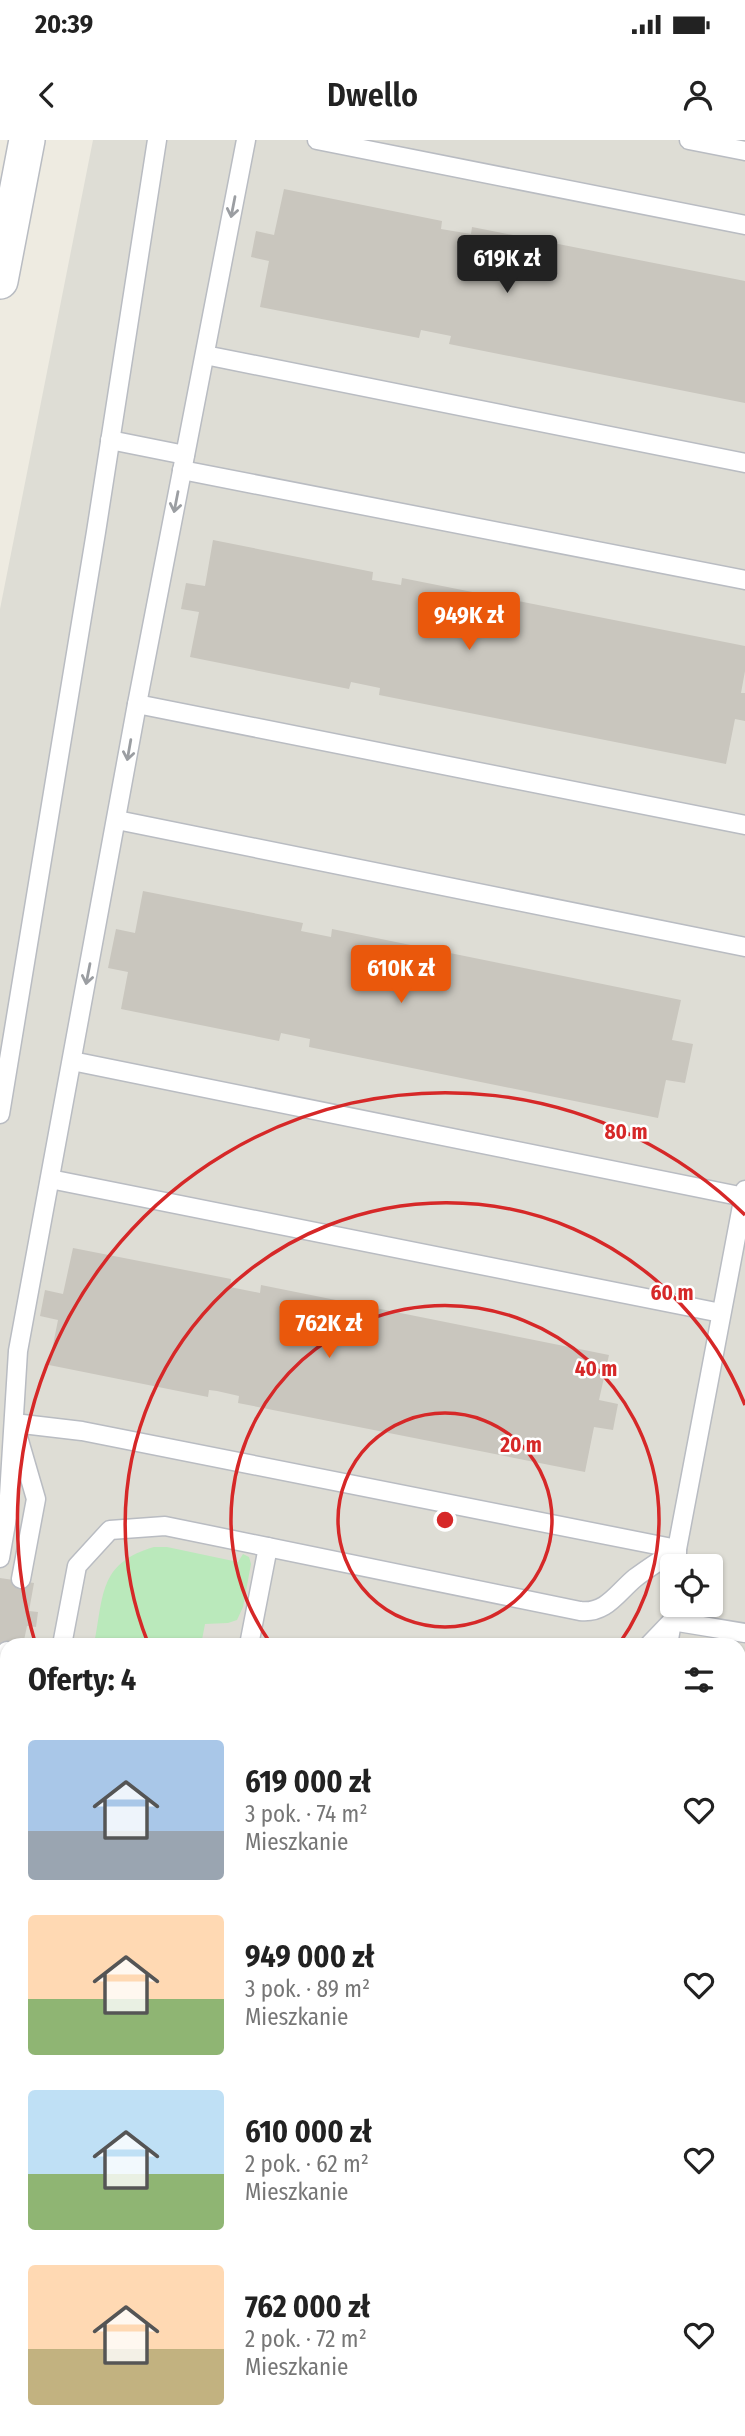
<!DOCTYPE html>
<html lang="pl">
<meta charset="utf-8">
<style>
:root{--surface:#fff;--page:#f2f2f2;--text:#222;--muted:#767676;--accent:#ea580c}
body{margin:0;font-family:"Fira Sans Condensed",sans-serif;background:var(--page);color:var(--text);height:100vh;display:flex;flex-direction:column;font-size:26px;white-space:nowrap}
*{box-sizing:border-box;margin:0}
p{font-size:23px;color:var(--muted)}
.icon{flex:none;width:38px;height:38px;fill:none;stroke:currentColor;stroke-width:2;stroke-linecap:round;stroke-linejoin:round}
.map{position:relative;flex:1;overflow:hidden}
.panel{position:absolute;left:0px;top:1498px;width:746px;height:798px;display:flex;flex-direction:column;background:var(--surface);border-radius:21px 21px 0 0;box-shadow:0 2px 5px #0004}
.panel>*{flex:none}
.controls{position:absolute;left:660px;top:1414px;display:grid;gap:14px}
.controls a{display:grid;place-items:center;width:63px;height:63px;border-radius:7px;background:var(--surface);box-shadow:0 2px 5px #0004;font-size:35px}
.price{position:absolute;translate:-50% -60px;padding:0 16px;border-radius:7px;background:var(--accent);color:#fff;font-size:23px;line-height:46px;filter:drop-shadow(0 2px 4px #0008)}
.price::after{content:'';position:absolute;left:50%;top:42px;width:21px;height:16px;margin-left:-10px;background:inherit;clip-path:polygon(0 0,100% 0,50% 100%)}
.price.active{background:#222;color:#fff}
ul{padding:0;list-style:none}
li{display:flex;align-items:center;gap:21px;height:175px;padding:0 28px}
li span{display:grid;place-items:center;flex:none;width:196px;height:140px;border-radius:7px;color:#555}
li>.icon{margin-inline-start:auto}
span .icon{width:84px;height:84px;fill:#fffc;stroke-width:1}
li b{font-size:30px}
h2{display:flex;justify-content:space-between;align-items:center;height:84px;padding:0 28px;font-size:30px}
.status{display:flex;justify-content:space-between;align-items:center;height:49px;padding:0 35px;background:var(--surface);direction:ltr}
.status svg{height:19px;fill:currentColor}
header{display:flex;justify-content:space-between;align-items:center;height:91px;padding:0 28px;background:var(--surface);font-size:32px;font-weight:600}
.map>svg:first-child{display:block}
</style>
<div class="status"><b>20:39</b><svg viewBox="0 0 49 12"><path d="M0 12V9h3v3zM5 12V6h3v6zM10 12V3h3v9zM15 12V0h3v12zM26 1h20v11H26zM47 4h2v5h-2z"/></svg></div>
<header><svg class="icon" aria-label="back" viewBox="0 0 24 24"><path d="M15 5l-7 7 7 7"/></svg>Dwello<svg class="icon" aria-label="person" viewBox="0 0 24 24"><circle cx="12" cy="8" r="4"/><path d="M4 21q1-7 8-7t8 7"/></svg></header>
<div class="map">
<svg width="745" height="2296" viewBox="0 0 745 2296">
<rect width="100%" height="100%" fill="#eeebe1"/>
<!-- industrial -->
<path fill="#deddd5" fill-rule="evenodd" d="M 93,0 L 745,0 L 745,1570 L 739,1569 L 738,1505 L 7,1505 L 7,1944 L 0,1943 L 0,469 ZM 672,1426 L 710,1426 L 710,1465 L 672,1465 Z"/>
<!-- green -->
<g fill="#bae9bb">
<path d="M 154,1407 L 167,1407 L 238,1422 L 243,1414 L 249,1417 L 251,1424 L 243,1467 L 237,1480 L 228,1483 L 205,1484 L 201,1505 L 94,1505 C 104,1456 98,1423 154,1407 Z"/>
<polygon points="738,1569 745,1570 745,2059 738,2058"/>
<polygon points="7,2070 7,2289 555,2289 554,2296 0,2296 0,2105"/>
</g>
<!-- building -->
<g fill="#c9c6be">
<polygon points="284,49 442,81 441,89 471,94 472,87 745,141 745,263 449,204 451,196 421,190 419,198 260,167 269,121 251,117 256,91 274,95"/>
<polygon points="213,400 373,432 372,440 401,445 402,438 745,506 745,531 741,553 745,553 745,581 735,579 726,624 379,555 380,548 351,542 349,549 190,517 199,472 181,469 186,443 205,446"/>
<polygon points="143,751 303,783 301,791 331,797 332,789 681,860 672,900 693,904 685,943 666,940 658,978 309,907 310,899 281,893 279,901 121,869 128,832 108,828 116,789 135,793"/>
<polygon points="73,1108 231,1139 230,1147 260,1153 261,1145 609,1215 599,1260 618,1264 613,1290 594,1287 585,1332 238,1263 239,1256 217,1251 209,1250 208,1257 49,1225 58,1180 40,1176 45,1150 63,1154"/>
<polygon points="0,1438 34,1443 29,1471 38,1472 36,1487 27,1486 23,1505 7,1505 0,1509"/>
</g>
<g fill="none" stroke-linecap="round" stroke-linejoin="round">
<defs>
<g id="lane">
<polyline points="317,0 745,85"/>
<polyline points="689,0 745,11"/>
<polyline points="205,215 745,323"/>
<polyline points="110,300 185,315"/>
<polyline points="182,330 745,440"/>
<polyline points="137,564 745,685"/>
<polyline points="117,680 745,807"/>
<polyline points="72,921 744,1057"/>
<polyline points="0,974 96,392 157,0"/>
<polyline points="50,1039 721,1173"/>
<polyline points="14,1283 82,1291 677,1409 677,1426"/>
<polyline points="18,1297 36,1359 21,1439"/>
<polyline points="0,1418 8,1372 18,1211 137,564 246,0"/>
<path d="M 62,1505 L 77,1426 L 110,1390 L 165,1386 L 580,1471 C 606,1474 617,1453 635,1438 C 648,1428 663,1419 677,1409 L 745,1050"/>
<polyline points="249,1505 268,1407"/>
<polyline points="649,1505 672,1481 745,1493"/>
<polyline points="668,1505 675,1465"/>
<polyline points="0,1547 7,1511"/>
<polyline points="0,1816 7,1816"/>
</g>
<g id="street">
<polyline points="0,141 27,0"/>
<polyline points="0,1978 7,1981"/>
<polyline points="738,2112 745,2113"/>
</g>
</defs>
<!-- lane casing -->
<use href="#lane" stroke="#b9bcc2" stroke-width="21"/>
<!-- street casing -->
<use href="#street" stroke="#b9bcc2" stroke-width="38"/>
<!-- lane -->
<use href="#lane" stroke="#fff" stroke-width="18"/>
<!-- street -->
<use href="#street" stroke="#fff" stroke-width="35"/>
</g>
<!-- one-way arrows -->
<defs><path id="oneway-shaft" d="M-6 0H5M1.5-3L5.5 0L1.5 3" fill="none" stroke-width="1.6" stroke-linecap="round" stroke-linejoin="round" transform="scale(1.75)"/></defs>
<g stroke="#9b9ea2">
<use href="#oneway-shaft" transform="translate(233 67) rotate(101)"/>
<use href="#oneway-shaft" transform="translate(176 362) rotate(101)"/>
<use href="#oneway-shaft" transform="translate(129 610) rotate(100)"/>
<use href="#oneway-shaft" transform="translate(88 834) rotate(101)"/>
</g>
<!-- distance rings -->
<g fill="none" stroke="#d62828" stroke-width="3.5">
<circle cx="445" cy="1380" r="107"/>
<path d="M271 1504A214 214 0 1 1 619 1504"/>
<path d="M148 1503A321 321 0 1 1 745 1265"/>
<path d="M35 1502A428 428 0 0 1 745 1075"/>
</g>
<circle cx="445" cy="1380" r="10" fill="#d62828" stroke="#fff" stroke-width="3.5"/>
<g font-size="21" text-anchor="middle" font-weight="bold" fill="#d62828" stroke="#fff" stroke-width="5" stroke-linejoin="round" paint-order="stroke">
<text x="626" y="999">80 m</text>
<text x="672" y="1160">60 m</text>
<text x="596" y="1236">40 m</text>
<text x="521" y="1312">20 m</text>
</g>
</svg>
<div class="controls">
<a><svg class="icon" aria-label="locate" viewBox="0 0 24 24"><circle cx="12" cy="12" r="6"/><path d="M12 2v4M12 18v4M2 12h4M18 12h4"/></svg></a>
</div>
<b class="price active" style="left:507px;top:155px">619K zł</b>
<b class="price" style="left:469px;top:512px">949K zł</b>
<b class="price" style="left:401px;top:865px">610K zł</b>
<b class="price" style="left:329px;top:1220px">762K zł</b>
<section class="panel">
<h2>Oferty: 4<svg class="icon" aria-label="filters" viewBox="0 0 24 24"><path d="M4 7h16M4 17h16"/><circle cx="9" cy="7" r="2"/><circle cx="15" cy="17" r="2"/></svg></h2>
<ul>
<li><span style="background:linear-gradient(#a9c7e8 65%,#9aa5b1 0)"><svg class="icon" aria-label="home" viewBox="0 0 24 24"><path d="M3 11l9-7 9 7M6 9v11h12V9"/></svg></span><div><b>619 000 zł</b><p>3 pok. · 74 m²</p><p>Mieszkanie</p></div><svg class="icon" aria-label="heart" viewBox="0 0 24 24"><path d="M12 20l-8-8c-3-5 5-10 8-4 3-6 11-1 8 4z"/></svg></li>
<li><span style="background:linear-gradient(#ffd9b3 60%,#8fb573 0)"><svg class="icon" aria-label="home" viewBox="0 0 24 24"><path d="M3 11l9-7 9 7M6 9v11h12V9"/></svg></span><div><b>949 000 zł</b><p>3 pok. · 89 m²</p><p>Mieszkanie</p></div><svg class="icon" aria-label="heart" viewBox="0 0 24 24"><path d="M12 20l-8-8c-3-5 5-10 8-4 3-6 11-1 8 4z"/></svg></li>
<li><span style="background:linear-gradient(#bfe0f5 60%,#8fb573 0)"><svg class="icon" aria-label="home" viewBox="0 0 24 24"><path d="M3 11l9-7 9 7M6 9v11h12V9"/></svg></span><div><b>610 000 zł</b><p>2 pok. · 62 m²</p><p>Mieszkanie</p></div><svg class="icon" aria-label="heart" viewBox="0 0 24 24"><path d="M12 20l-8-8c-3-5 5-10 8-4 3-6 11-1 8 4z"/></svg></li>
<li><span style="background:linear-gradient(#ffd9b3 60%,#c2b280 0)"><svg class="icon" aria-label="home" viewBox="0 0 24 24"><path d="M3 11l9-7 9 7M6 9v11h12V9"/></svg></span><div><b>762 000 zł</b><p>2 pok. · 72 m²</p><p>Mieszkanie</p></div><svg class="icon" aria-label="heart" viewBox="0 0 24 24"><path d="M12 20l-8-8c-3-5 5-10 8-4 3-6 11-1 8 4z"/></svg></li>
</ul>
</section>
</div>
